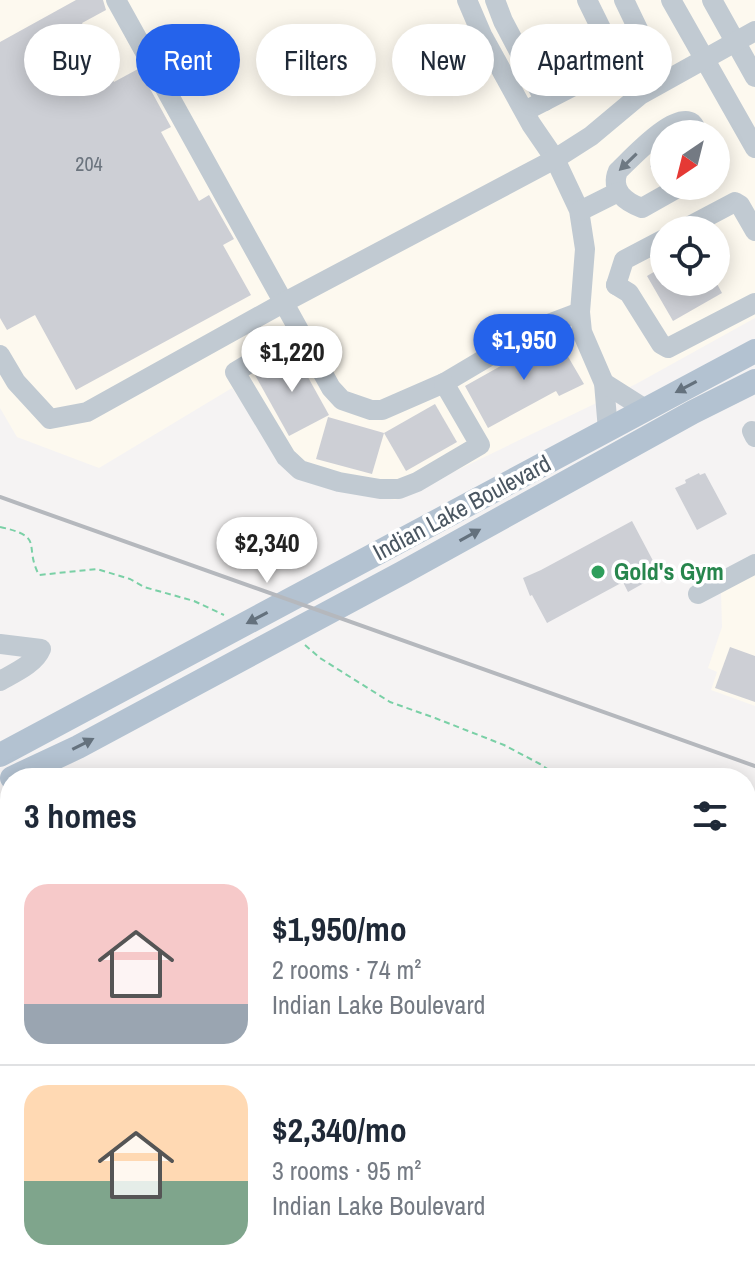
<!DOCTYPE html>
<meta charset="utf-8">
<style>
:root{--surface:#fff;--page:#f6f6f7;--text:#1f2937;--muted:#747a83;--line:#e0e1e3;--accent:#2563eb}
body{margin:0;font-family:"Archivo Narrow",sans-serif;background:var(--page);color:var(--text);height:100vh;display:flex;flex-direction:column;font-size:30px;white-space:nowrap}
*{box-sizing:border-box;margin:0}
p{font-size:26px;color:var(--muted)}
.icon{flex:none;width:44px;height:44px;fill:none;stroke:currentColor;stroke-width:2;stroke-linecap:round;stroke-linejoin:round}
.map{position:relative;flex:1;overflow:hidden}
.panel{position:absolute;left:0px;top:768px;width:756px;height:514px;display:flex;flex-direction:column;background:var(--surface);border-radius:32px 32px 0 0;box-shadow:0 4px 20px #0003}
.panel>*{flex:none}
.top-card{position:absolute;left:24px;top:24px;width:708px;height:72px;display:flex;gap:16px}
.needle{width:52px;rotate:215deg}
.tools{position:absolute;left:650px;top:120px;display:grid;gap:16px}
.tools a{display:grid;place-items:center;width:80px;height:80px;border-radius:50%;background:var(--surface);box-shadow:0 4px 20px #0003;font-size:40px}
.price{position:absolute;translate:-50% -68px;padding:0 18px;border-radius:28px;background:#fff;color:#222;font-size:26px;line-height:52px;filter:drop-shadow(0 2px 4px #0008)}
.price::after{content:'';position:absolute;left:50%;top:48px;width:24px;height:18px;margin-left:-12px;background:inherit;clip-path:polygon(0 0,100% 0,50% 100%)}
.price.active{background:var(--accent);color:#fff}
ul{padding:0;list-style:none}
li{display:flex;align-items:center;gap:24px;height:200px;padding:0 24px}
li+li{border-top:2px solid var(--line)}
li span{display:grid;place-items:center;flex:none;width:224px;height:160px;border-radius:24px;color:#555}
li>.icon{margin-inline-start:auto}
span .icon{width:96px;height:96px;fill:#fffc;stroke-width:1}
li b{font-size:34px}
h2{display:flex;justify-content:space-between;align-items:center;height:96px;padding:0 24px;font-size:34px}
.tag{padding:0 28px;border-radius:36px;background:var(--surface);box-shadow:0 4px 20px #0003;font-size:28px;line-height:72px}
.tag.active{background:var(--accent);color:#fff}
.map>svg:first-child{display:block}
</style>
<div class="map">
<svg width="755" height="1281" viewBox="0 0 755 1281">
<rect width="100%" height="100%" fill="#f5f3f3"/>
<!-- commercial -->
<g fill="#fdf9ef" fill-rule="evenodd">
<path d="M 0,0 L 755,0 L 755,318 L 636,384 L 395,500 L 294,478 L 232,388 L 99,468 L 17,437 L 0,408 ZM 664,134 L 716,134 L 716,186 L 664,186 ZM 664,230 L 716,230 L 716,282 L 664,282 Z"/>
<polygon points="755,571 755,706 711,690 717,672 708,668 722,627 721,592"/>
<polygon points="0,973 10,973 10,1194 0,1205"/>
</g>
<g fill="none" stroke-linecap="round" stroke-linejoin="round">
<!-- river -->
<g stroke="#90daee" stroke-width="22">
<polyline points="746,1224 755,1220"/>
<polyline points="349,1272 355,1275 372,1272"/>
<polyline points="427,1272 455,1281"/>
<polyline points="45,1281 57,1272"/>
<polyline points="633,1281 651,1272"/>
</g>
</g>
<!-- building -->
<g fill="#cdcfd5">
<polygon points="76,0 103,0 106,10 82,23 114,82 138,69 148,85 171,127 161,132 199,201 209,195 222,218 234,239 223,245 251,295 76,390 35,315 7,330 0,318 0,42"/>
<polygon points="664,158 664,181 659,183 650,166"/>
<polygon points="664,266 664,282 716,282 722,293 673,321 647,276"/>
<polygon points="558,334 566,346 563,348 584,384 559,396 556,391 488,428 465,386"/>
<polygon points="294,352 329,415 289,436 255,375"/>
<polygon points="435,404 457,442 406,471 384,433"/>
<polygon points="328,417 384,433 372,474 316,459"/>
<polygon points="699,473 700,475 705,473 727,514 697,530 675,488 686,483 685,480"/>
<polygon points="632,521 660,574 628,592 623,582 547,623 532,595 530,596 523,578 541,570"/>
<polygon points="730,647 755,656 755,702 715,688"/>
</g>
<g fill="none" stroke-linecap="round" stroke-linejoin="round">
<!-- path -->
<g stroke="#7ad0a6" stroke-width="2" stroke-dasharray="6 4" stroke-linecap="butt">
<path d="M 0,527 C 46,537 23,545 39,575 L 97,569 L 130,579 L 144,587 L 194,601 L 224,615"/>
<polyline points="305,645 320,658 390,702 435,718 504,745 540,764 561,778"/>
<polyline points="746,853 755,852"/>
<polyline points="746,1172 755,1169"/>
<polyline points="0,1217 10,1209"/>
<polyline points="266,1272 294,1281"/>
<polyline points="105,1281 118,1272"/>
<polyline points="753,1281 755,1279"/>
</g>
<!-- minor -->
<g stroke="#c1cad2" stroke-width="20">
<polyline points="116,0 331,388 342,400 371,410 382,410 444,383 535,329 580,312"/>
<polyline points="467,0 482,35 531,124 555,159 579,210 585,249 580,312 582,332 604,383 608,430"/>
<polyline points="495,0 503,21 545,101"/>
<polyline points="587,0 618,63"/>
<polyline points="671,0 755,148"/>
<polyline points="712,0 755,77"/>
<polyline points="525,111 647,48 624,0"/>
<path d="M 681,186 L 642,208 C 625,202 610,190 618,171 C 631,159 674,111 692,123 C 694,125 697,131 698,134"/>
<polyline points="580,211 618,192"/>
<polyline points="682,230 735,202 740,205 755,231"/>
<polyline points="616,285 629,293 661,344 668,348 755,303"/>
<polyline points="616,285 624,260 664,239"/>
<polyline points="300,333 235,372 286,457 300,470 339,482 380,489 399,489 417,482 480,445 444,383"/>
<polyline points="0,355 16,382 50,419 87,412 283,303 555,159 591,136 640,95 755,31"/>
<polyline points="604,383 645,409"/>
<polyline points="752,431 755,437"/>
<polyline points="698,594 755,564"/>
<path d="M 0,644 L 41,649 C 35,664 14,673 0,681"/>
<polyline points="746,904 755,907"/>
<polyline points="0,941 10,936"/>
<polyline points="0,985 10,982"/>
<polyline points="0,1083 10,1081"/>
<polyline points="746,1090 755,1086"/>
<polyline points="0,1181 10,1169"/>
</g>
<!-- major -->
<g stroke="#b3c2d1" stroke-width="24">
<polyline points="0,755 755,351"/>
<polyline points="12,778 78,747 402,573 693,412 755,381"/>
</g>
<!-- rail -->
<polyline stroke="#b5b8bd" stroke-width="4" points="0,497 755,766"/>
</g>
<!-- one-way arrows -->
<defs><path id="oneway-solid" d="M-6-.8H1V-3.2L6.5 0L1 3.2V.8H-6Z" transform="scale(2)"/></defs>
<use fill="#6e7983" href="#oneway-solid" transform="translate(628 162) rotate(136)"/>
<g fill="#64717d">
<use href="#oneway-solid" transform="translate(686 387) rotate(152)"/>
<use href="#oneway-solid" transform="translate(470 535) rotate(-29)"/>
<use href="#oneway-solid" transform="translate(257 618) rotate(152)"/>
<use href="#oneway-solid" transform="translate(83 744) rotate(-27)"/>
</g>
<!-- markers -->
<circle fill="#2e9e5b" stroke="#fff" stroke-width="3" cx="598" cy="572" r="8"/>
<g text-anchor="middle" stroke-width="7" stroke-linejoin="round" paint-order="stroke">
<!-- number labels -->
<g font-size="20" fill="#6b747e">
<text x="89" y="171">204</text>
</g>
<!-- street labels -->
<g font-size="24" fill="#4a5661" stroke="#fff">
<text transform="translate(462 508) rotate(-28)" y="8">Indian Lake Boulevard</text>
</g>
<!-- leisure labels -->
<g font-size="24" font-weight="bold" fill="#27864d" stroke="#fff" text-anchor="start">
<text x="614" y="580">Gold's Gym</text>
</g>
</g>
</svg>
<div class="tools">
<a><svg class="needle" viewBox="-14 -14 28 28"><path d="M0-13l5 13h-10z" fill="#e53935"/><path d="M0 13l5-13h-10z" fill="#747a83"/></svg></a>
<a><svg class="icon" aria-label="locate" viewBox="0 0 24 24"><circle cx="12" cy="12" r="6"/><path d="M12 2v4M12 18v4M2 12h4M18 12h4"/></svg></a>
</div>
<b class="price active" style="left:524px;top:382px">$1,950</b>
<b class="price" style="left:292px;top:394px">$1,220</b>
<b class="price" style="left:267px;top:585px">$2,340</b>
<div class="top-card">
<a class="tag">Buy</a>
<a class="tag active">Rent</a>
<a class="tag">Filters</a>
<a class="tag">New</a>
<a class="tag">Apartment</a>
</div>
<section class="panel">
<h2>3 homes<svg class="icon" aria-label="filters" viewBox="0 0 24 24"><path d="M4 7h16M4 17h16"/><circle cx="9" cy="7" r="2"/><circle cx="15" cy="17" r="2"/></svg></h2>
<ul>
<li><span style="background:linear-gradient(#f6c9c9 75%,#9aa5b1 0)"><svg class="icon" aria-label="home" viewBox="0 0 24 24"><path d="M3 11l9-7 9 7M6 9v11h12V9"/></svg></span><div><b>$1,950/mo</b><p>2 rooms · 74 m²</p><p>Indian Lake Boulevard</p></div></li>
<li><span style="background:linear-gradient(#ffd9b3 60%,#7fa58c 0)"><svg class="icon" aria-label="home" viewBox="0 0 24 24"><path d="M3 11l9-7 9 7M6 9v11h12V9"/></svg></span><div><b>$2,340/mo</b><p>3 rooms · 95 m²</p><p>Indian Lake Boulevard</p></div></li>
</ul>
</section>
</div>
